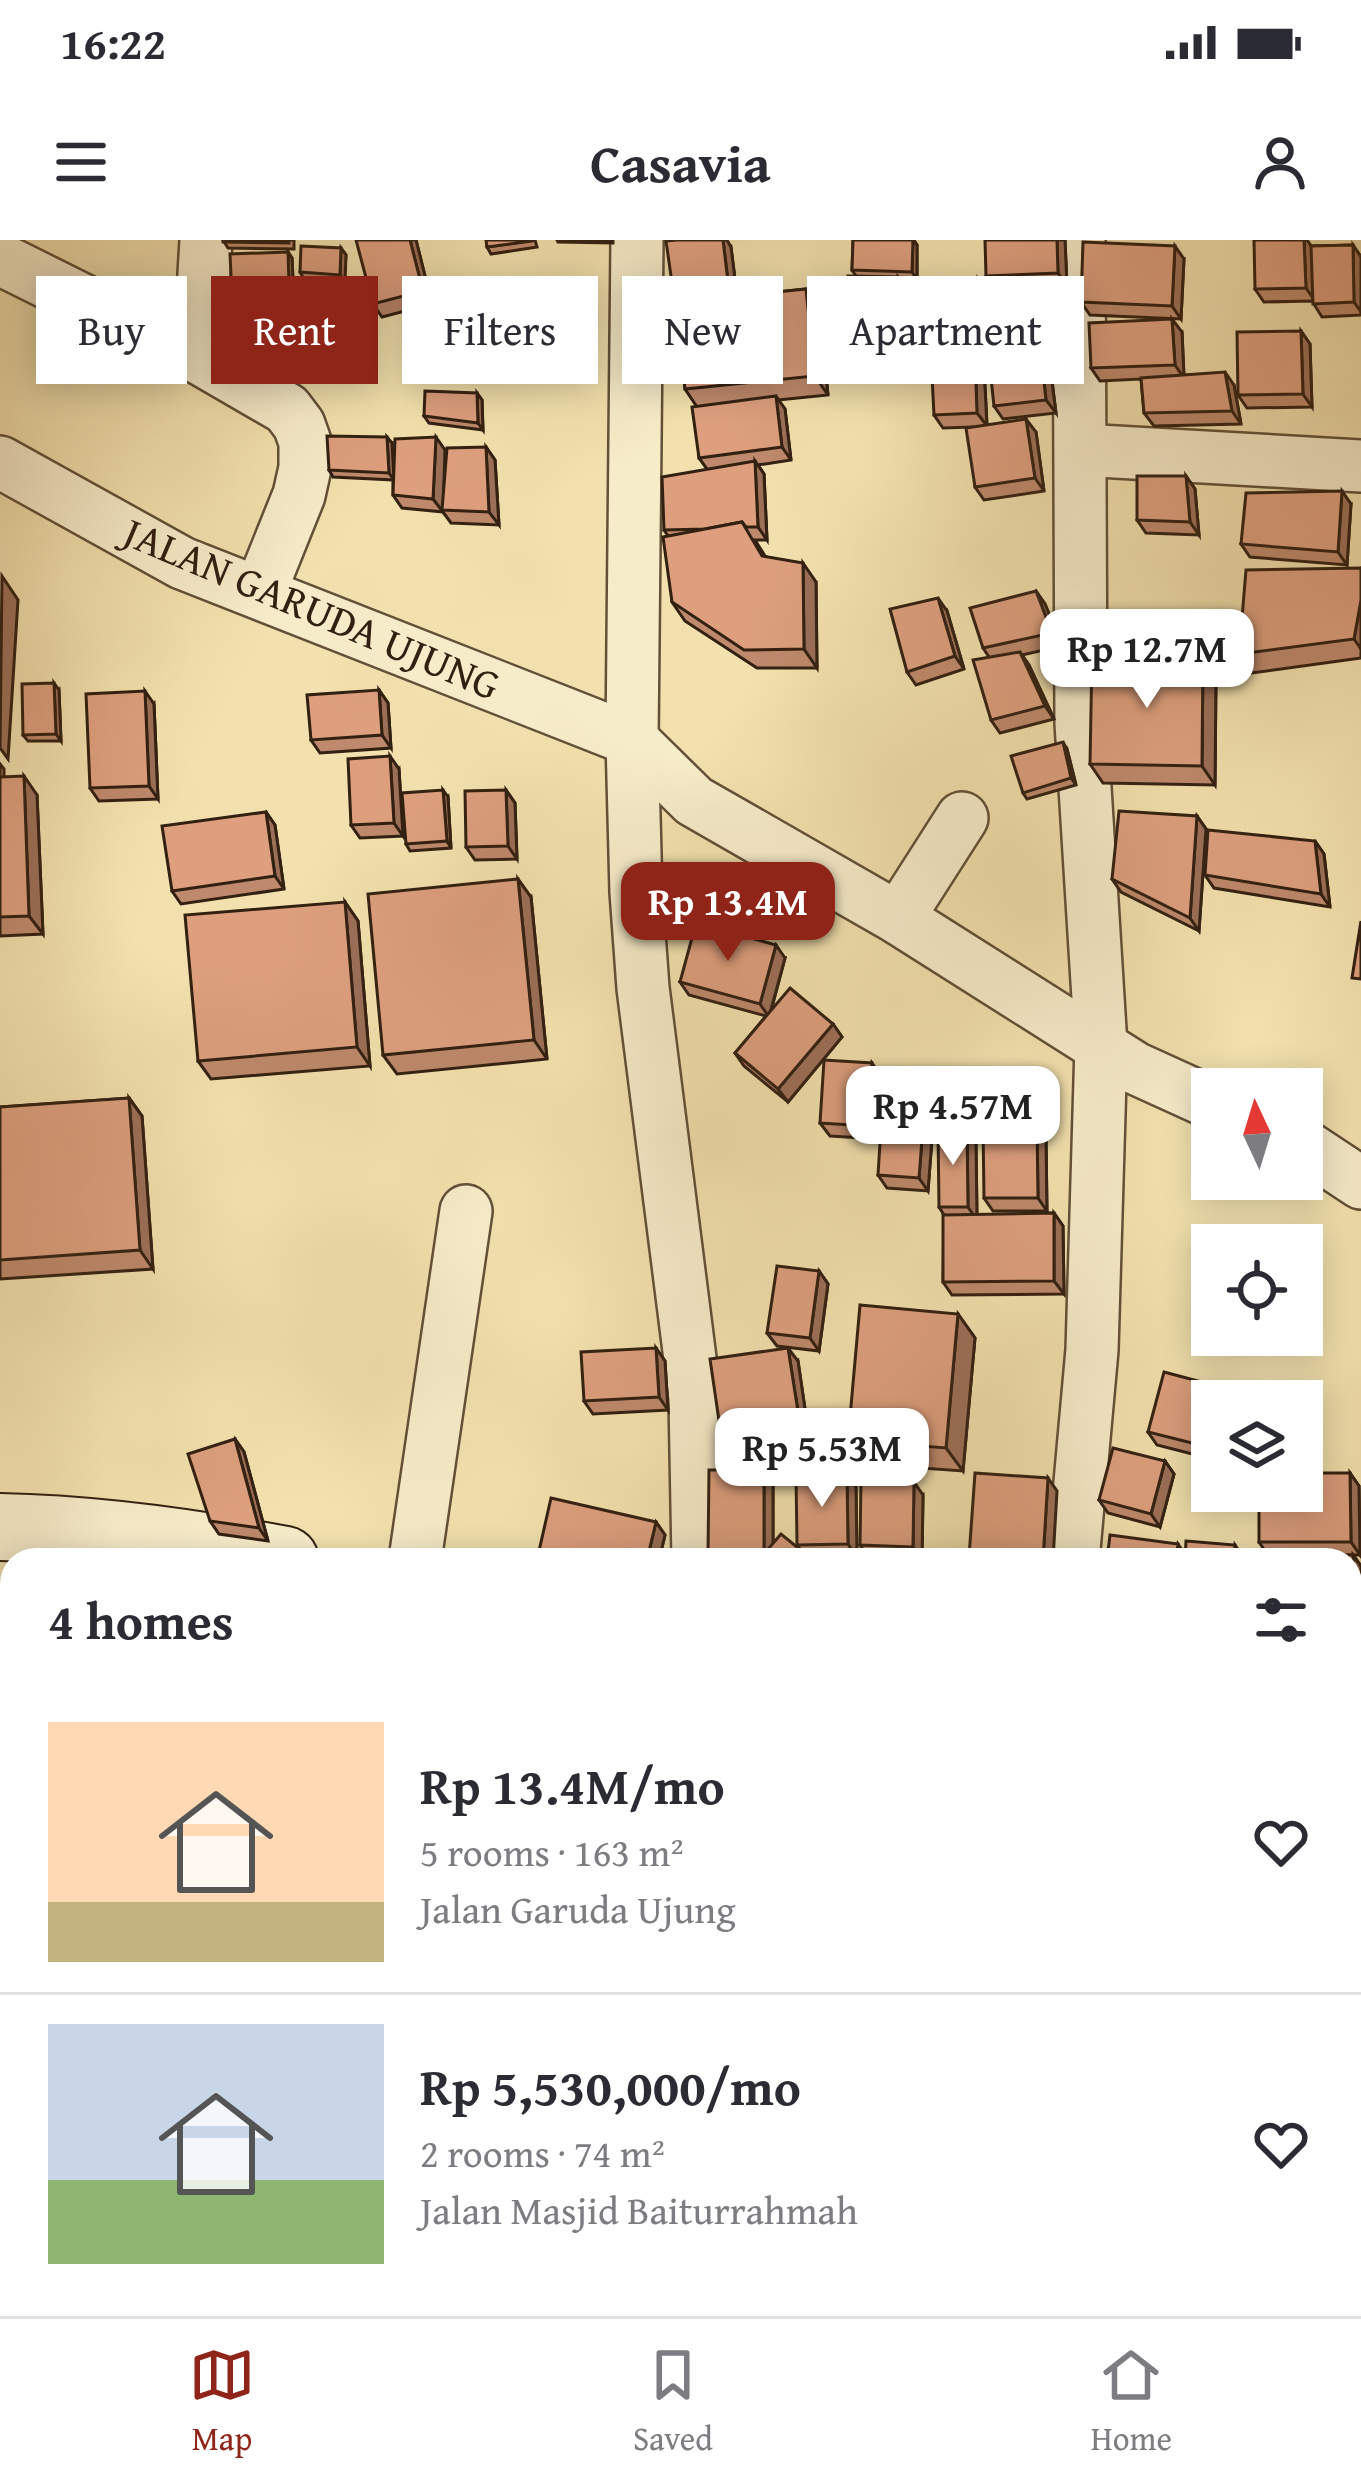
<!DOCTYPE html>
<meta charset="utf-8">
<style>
:root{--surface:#fff;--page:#f7f7f7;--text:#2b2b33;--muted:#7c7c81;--line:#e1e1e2;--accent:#8f2418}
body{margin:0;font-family:"Gentium Book Plus",serif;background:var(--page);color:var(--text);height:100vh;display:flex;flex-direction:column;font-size:45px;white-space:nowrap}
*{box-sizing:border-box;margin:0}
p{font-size:39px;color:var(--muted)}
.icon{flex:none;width:66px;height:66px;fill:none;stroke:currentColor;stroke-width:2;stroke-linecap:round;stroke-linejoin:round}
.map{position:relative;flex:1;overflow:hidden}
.sheet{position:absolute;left:0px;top:1308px;width:1362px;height:768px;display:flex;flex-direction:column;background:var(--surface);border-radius:36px 36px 0 0;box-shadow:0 6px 30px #0003}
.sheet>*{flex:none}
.hud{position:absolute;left:36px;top:36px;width:1290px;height:108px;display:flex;gap:24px}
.needle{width:78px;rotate:356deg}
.fabs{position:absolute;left:1191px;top:828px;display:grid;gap:24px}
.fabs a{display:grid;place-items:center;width:132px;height:132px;border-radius:0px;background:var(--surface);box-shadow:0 6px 30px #0003;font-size:60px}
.price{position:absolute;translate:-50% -102px;padding:0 27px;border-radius:24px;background:#fff;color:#222;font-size:39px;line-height:78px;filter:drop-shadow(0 3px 6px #0008)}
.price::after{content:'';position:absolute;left:50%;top:72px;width:36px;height:27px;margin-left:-18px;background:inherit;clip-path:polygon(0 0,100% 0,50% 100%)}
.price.current{background:var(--accent);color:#fff}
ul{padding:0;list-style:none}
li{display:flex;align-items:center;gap:36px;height:300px;padding:0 48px}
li+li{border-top:3px solid var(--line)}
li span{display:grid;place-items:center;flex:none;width:336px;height:240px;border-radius:0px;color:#555}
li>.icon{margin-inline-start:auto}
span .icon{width:144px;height:144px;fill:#fffc;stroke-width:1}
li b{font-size:51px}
h2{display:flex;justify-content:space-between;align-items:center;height:144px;padding:0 48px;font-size:51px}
.tag{padding:0 42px;border-radius:0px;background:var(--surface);box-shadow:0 6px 30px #0003;font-size:42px;line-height:108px}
.tag.current{background:var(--accent);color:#fff}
.status{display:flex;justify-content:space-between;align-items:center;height:84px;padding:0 60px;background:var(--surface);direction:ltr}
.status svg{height:33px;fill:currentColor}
header{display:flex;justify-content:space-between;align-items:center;height:156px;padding:0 48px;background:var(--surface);font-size:54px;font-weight:700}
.menu{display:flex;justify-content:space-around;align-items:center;height:168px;border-top:3px solid var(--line);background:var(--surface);font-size:33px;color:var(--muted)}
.menu a{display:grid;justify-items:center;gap:6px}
.menu .current{color:var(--accent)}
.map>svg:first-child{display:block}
</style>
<div class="status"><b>16:22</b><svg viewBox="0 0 49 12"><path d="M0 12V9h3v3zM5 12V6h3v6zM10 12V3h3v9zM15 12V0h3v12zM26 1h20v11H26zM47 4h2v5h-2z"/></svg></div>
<header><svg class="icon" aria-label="menu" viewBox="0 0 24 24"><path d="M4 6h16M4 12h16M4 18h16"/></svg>Casavia<svg class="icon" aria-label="person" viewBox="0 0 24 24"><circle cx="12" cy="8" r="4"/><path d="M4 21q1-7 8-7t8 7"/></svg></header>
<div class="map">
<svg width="1361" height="2076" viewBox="0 0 1361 2076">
<rect width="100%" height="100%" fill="#f2e1ae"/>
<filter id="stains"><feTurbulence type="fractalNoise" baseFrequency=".00167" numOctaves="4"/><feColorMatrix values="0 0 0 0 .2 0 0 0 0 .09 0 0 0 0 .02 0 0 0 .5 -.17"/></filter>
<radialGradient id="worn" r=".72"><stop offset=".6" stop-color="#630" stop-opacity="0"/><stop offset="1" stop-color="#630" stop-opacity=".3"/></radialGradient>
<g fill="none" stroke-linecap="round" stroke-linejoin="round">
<defs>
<g id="street">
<polyline points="637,0 632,500 636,652 643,748 695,1158 698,1320"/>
<polyline points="0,19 199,118 287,169 299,185 305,202 305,228 299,255 260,352"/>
<polyline points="199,118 206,0"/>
<polyline points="1081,210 1361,226"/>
<polyline points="0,222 182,323 632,500 694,561 898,678 1135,828 1212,863"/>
<polyline points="898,678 962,578"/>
<polyline points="1302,904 1361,943"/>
<polyline points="415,1320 466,971"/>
<polyline points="1073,1320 1092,1110 1101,806 1081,483 1079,0"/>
<polyline points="0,1869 12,1905"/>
<polyline points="66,2064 71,2076"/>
</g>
<g id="secondary">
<path d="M 0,1287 C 96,1289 191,1302 285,1320"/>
<polyline points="1350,1497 1361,1497"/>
</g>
</defs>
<!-- street casing -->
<use href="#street" stroke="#625038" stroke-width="56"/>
<!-- secondary casing -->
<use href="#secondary" stroke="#322011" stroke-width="70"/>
<!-- path -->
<polyline stroke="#322011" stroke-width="8" stroke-dasharray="3 6" stroke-linecap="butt" points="0,1434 12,1456"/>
<!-- street -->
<use href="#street" stroke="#f7ecca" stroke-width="51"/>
<!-- secondary -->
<use href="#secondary" stroke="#f7ecca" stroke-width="66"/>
</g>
<!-- wall -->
<g fill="#be896c" stroke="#322011" stroke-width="3">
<polygon points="223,0 294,0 294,9 228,8"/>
<polygon points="416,0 432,64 382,77 373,64"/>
<polygon points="535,0 537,7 491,14 487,7"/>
<polygon points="557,0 613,0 613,3 558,2"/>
<polygon points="853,0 914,0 917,5 917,39 899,38 906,48 978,39 987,52 989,107 917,110 907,97 907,70 905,126 856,125 847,112 856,36 852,30"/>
<polygon points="1065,0 1067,46 995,49 986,36"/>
<polygon points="1307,0 1311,6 1353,5 1361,17 1361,75 1322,77 1312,61 1264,62 1255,49"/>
<polygon points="731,7 737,56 806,49 819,68 828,155 778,160 785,169 791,220 758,225 764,234 767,300 755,300 765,316 816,342 817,428 757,428 685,381 672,362 668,296 664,290 707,229 699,218 697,167 685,149 677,62 674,57"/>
<polygon points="341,8 346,15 344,41 349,48 351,84 347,84 351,91 352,123 301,124 297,117 309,84 305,79 341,41 304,39 300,32"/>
<polygon points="288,12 292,18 295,84 285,84 289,88 288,107 222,106 217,100"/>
<polygon points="1184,19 1181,79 1090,75 1081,62"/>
<polygon points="1059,79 1060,104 1040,105 1049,118 1056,173 1003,179 994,166 1024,106 1020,99"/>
<polygon points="1301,91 1310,104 1312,167 1247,168 1238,155"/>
<polygon points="1182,92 1184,135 1234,145 1241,184 1154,186 1144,173 1141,139 1100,141 1091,128"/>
<polygon points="975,114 984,127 987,185 1036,192 1044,251 984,260 975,247 973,187 943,188 934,175"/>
<polygon points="477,153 482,160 483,190 429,183 424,176"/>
<polygon points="392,203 394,234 445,210 443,247 486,207 495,220 499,285 451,283 443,272 402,268 393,255 393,240 333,237 329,230"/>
<polygon points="1186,236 1195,249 1199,295 1146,293 1137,280"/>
<polygon points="1351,264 1347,325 1250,317 1241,304"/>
<polygon points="1361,328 1361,418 1252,433 1239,414"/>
<polygon points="1036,351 1045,364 1062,406 1022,415 1029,425 1054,479 1000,493 991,480 989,417 983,408"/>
<polygon points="947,371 964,429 916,445 907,432"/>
<polygon points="1216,436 1215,545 1103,543 1090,524"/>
<polygon points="59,450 61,501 28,501 23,495"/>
<polygon points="379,450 388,463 391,508 320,513 311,500"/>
<polygon points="154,464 158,559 99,561 90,548"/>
<polygon points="1067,509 1076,545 1027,559 1023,553"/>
<polygon points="0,524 4,529 4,537 37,555 43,694 0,696"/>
<polygon points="399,529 403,596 360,598 351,585"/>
<polygon points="506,550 515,563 517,619 475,620 466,607"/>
<polygon points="448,557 451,608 410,611 406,604"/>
<polygon points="266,572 275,585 284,649 181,664 172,651"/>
<polygon points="1197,576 1206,589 1199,691 1121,652 1112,639"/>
<polygon points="1315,601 1324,614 1330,667 1214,648 1205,635"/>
<polygon points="531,657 547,819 397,834 383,815"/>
<polygon points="345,662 358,681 370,826 211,839 198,821"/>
<polygon points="785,718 771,771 833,784 842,797 788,862 744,826 735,813 766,776 689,755 680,742"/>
<polygon points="881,836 878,899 830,896 820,883"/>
<polygon points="129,858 142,876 153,1029 0,1039 0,867"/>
<polygon points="933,886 928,951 887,948 878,935"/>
<polygon points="967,889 976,902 977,975 1054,973 1063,986 1064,1054 952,1055 943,1042 944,975 939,967"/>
<polygon points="1046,898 1047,971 993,971 984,958"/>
<polygon points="819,1031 828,1044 819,1111 777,1106 767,1093"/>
<polygon points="958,1074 975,1098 963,1231 865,1224 848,1200"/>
<polygon points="656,1108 665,1121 668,1170 593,1174 584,1161"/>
<polygon points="798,1121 811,1210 732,1221 723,1208"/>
<polygon points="1212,1161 1212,1219 1157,1205 1148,1192"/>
<polygon points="235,1199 244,1212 268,1301 219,1294 210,1281"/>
<polygon points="1165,1221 1174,1234 1160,1287 1108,1273 1099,1260"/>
<polygon points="1350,1233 1359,1246 1360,1315 1268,1315 1259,1302"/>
<polygon points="847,1234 856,1247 857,1317 811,1318 813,1320 712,1320 708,1314 773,1243 773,1303 800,1309 797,1305"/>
<polygon points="923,1255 922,1320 869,1318 860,1305"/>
<polygon points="656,1282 665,1295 659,1320 545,1320 539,1311"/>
<polygon points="1353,1315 1361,1326 1361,1452 1350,1452 1350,1320"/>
<polygon points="0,1973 10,1988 0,1994"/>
</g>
<!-- shaded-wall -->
<g fill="#9b6f58" stroke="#322011" stroke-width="3">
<polygon points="410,0 416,0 432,64 423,51"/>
<polygon points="723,0 727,0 731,7 738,63 729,50"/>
<polygon points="913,0 917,5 917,39 912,32"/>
<polygon points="1057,0 1065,0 1067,46 1058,33"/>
<polygon points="1304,0 1307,0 1313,9 1315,61 1306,48"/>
<polygon points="1353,5 1361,17 1361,72 1354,62"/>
<polygon points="1175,6 1184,19 1181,79 1172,66"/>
<polygon points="341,8 346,15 345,41 340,35"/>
<polygon points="288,12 292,18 295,84 290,77"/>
<polygon points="898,37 907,50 905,126 896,113"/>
<polygon points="978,39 987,52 989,107 980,94"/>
<polygon points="344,41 349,48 351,84 346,77"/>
<polygon points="806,49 819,68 828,155 815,136"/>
<polygon points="1054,72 1059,79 1060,104 1056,97"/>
<polygon points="1172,79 1182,92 1184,138 1175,125"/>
<polygon points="284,82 289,88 288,107 284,100"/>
<polygon points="347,84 351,91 352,123 347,116"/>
<polygon points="1301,91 1310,104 1312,167 1303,154"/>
<polygon points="1040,105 1049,118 1056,173 1046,160"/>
<polygon points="975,114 984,127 987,186 977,173"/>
<polygon points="1225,132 1234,145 1241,184 1232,171"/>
<polygon points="477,153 482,160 483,190 478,183"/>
<polygon points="776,156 785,169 791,220 782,207"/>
<polygon points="1026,179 1036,192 1044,251 1035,238"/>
<polygon points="387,197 392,203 394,240 389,233"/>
<polygon points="436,197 445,210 443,272 433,259"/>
<polygon points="486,207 495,220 499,285 489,272"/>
<polygon points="755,221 764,234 767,300 758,287"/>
<polygon points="1186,236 1195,249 1199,295 1190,282"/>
<polygon points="1342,251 1351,264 1347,325 1338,312"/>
<polygon points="803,323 816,342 817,428 804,409"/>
<polygon points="2,336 18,360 8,519 0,508"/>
<polygon points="1036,351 1045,364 1062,406 1052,393"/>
<polygon points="938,358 947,371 964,429 955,416"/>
<polygon points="1361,360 1361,409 1354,399"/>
<polygon points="1020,412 1029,425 1054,479 1045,466"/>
<polygon points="1203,417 1216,436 1215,545 1202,526"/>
<polygon points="54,443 59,450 61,501 56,494"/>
<polygon points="379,450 388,463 391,508 382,495"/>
<polygon points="145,451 154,464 158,559 149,546"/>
<polygon points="1063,502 1067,509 1076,545 1071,538"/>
<polygon points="390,516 399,529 403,596 394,583"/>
<polygon points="24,536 37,555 43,694 29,676"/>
<polygon points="443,550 448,557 451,608 447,601"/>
<polygon points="506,550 515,563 517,619 508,606"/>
<polygon points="266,572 275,585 284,649 275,636"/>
<polygon points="1197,576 1206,589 1199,691 1190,678"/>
<polygon points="1315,601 1324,614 1330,667 1321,654"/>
<polygon points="518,639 531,657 547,819 534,800"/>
<polygon points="345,662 358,681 370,826 357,807"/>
<polygon points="776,705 785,718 769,777 760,764"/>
<polygon points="833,784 842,797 788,862 778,849"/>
<polygon points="872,823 881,836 878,899 868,886"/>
<polygon points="129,858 142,876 153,1029 140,1010"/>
<polygon points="924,873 933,886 928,951 919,938"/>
<polygon points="1037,886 1046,898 1047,971 1038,958"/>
<polygon points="967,889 976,902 977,980 968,967"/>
<polygon points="1054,973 1063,986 1064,1054 1054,1041"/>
<polygon points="819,1031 828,1044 819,1111 810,1098"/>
<polygon points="958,1074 975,1098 963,1231 946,1208"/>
<polygon points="656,1108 665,1121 668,1170 659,1157"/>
<polygon points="788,1108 798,1121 811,1210 802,1197"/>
<polygon points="1232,1150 1240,1161 1229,1161"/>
<polygon points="235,1199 244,1212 268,1301 259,1288"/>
<polygon points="1165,1221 1174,1234 1160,1287 1151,1274"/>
<polygon points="764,1230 773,1243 773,1320 764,1314"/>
<polygon points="1350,1233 1359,1246 1360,1315 1351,1302"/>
<polygon points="847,1234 856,1247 857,1317 848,1304"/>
<polygon points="1048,1238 1057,1251 1053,1320 1043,1320"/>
<polygon points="914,1242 923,1255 922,1320 913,1307"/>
<polygon points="656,1282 665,1295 659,1320 647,1320"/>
<polygon points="1178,1304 1187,1317 1187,1320 1176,1320"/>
<polygon points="1235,1305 1244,1318 1244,1320 1234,1320"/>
<polygon points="1353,1315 1361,1326 1361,1451 1353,1439"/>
</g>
<!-- building -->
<g fill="#dd9f7e" stroke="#322011" stroke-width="3">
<polygon points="223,0 289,0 289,3 223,2"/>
<polygon points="356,0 410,0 423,51 373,64"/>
<polygon points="486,0 532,0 532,1 487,7"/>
<polygon points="677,0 723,0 729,50 674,57 666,1"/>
<polygon points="853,0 913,0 912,32 852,30"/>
<polygon points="985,0 1057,0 1058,33 986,36"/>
<polygon points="1254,0 1304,0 1306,48 1255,49"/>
<polygon points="1083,2 1175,6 1172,66 1081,62"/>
<polygon points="1353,5 1354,62 1313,64 1311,6"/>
<polygon points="301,6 341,8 340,35 300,32"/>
<polygon points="288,12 290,77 233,79 230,14"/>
<polygon points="848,36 898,37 896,113 847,112"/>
<polygon points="978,39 980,94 907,97 906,42"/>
<polygon points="344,41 346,77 305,79 303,42"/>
<polygon points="806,49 815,136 685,149 676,62"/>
<polygon points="1054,72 1056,97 1020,99 1018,75"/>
<polygon points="1172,79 1175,125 1091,128 1089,83"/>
<polygon points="218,81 284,82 284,100 217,100"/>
<polygon points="347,84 347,116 297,117 297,85"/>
<polygon points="1301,91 1303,154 1238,155 1237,92"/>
<polygon points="1040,105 1046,160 994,166 988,110"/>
<polygon points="975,114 977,173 934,175 931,116"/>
<polygon points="1225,132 1232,171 1144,173 1141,138"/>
<polygon points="425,151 477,153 478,183 424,176"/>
<polygon points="776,156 782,207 699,218 692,167"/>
<polygon points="1026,179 1035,238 975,247 966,188"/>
<polygon points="327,196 387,197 389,233 329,230"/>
<polygon points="436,197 433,259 393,255 395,199"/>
<polygon points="486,207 489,272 442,270 447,208"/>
<polygon points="755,221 758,287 746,287 742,282 705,289 664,290 662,237"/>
<polygon points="1137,236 1186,236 1190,282 1137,280"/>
<polygon points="1342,251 1338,312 1241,304 1246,253"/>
<polygon points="742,282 762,316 803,323 804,409 744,410 672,362 663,297"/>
<polygon points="1361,328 1361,360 1354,399 1239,414 1246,330"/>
<polygon points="1036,351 1052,393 983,408 970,368"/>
<polygon points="938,358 955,416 907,432 890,369"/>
<polygon points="1020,412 1045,466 991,480 973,420"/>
<polygon points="1092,415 1203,417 1202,526 1090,524"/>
<polygon points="54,443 56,494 23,495 22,444"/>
<polygon points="379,450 382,495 311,500 307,455"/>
<polygon points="145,451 149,546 90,548 86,454"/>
<polygon points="1063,502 1071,538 1023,553 1011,516"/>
<polygon points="390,516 394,583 351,585 348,519"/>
<polygon points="24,536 29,676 0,677 0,537"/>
<polygon points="443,550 447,601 406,604 402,553"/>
<polygon points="506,550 508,606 466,607 465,551"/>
<polygon points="1119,571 1197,576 1190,678 1112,639"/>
<polygon points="266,572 275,636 172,651 162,586"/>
<polygon points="1208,590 1315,601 1321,654 1205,635"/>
<polygon points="518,639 534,800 383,815 368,654"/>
<polygon points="345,662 357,807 198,821 185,675"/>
<polygon points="1361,681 1361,739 1352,738"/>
<polygon points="696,683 776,705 760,764 680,742"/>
<polygon points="790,748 833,784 778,849 735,813"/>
<polygon points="824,820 872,823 868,886 820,883"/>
<polygon points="129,858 140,1010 0,1020 0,867"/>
<polygon points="882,871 924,873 919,938 878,935"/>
<polygon points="983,886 1037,886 1038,958 984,958"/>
<polygon points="938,889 967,889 968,967 939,967"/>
<polygon points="1054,973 1054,1041 943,1042 943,975"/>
<polygon points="777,1026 819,1031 810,1098 767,1093"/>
<polygon points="860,1065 958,1074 946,1208 848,1200"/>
<polygon points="656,1108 659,1157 584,1161 581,1112"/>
<polygon points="788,1108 802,1197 723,1208 710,1119"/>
<polygon points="1164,1132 1232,1150 1229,1161 1212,1161 1212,1208 1148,1192"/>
<polygon points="235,1199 259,1288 210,1281 188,1214"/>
<polygon points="1113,1208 1165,1221 1151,1274 1099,1260"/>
<polygon points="709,1230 764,1230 764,1314 781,1294 813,1320 759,1320 763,1315 708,1314"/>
<polygon points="975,1233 1048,1238 1043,1320 969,1317"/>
<polygon points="1302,1233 1350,1233 1351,1302 1259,1302 1259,1251 1302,1251"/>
<polygon points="847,1234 848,1304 797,1305 796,1235"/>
<polygon points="861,1240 914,1242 913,1307 860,1305"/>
<polygon points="551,1258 656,1282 647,1320 580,1320 539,1311"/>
<polygon points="1110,1295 1178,1304 1176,1320 1107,1320"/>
<polygon points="1186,1301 1235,1305 1234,1320 1185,1320"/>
<polygon points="1315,1315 1353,1315 1353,1439 1350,1439 1350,1320 1315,1320"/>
<polygon points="0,2018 12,2037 12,2064 29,2064 36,2074 33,2076 0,2076"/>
</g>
<g text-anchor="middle" stroke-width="9" stroke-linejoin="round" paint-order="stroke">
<!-- street labels -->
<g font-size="42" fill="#322011" stroke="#f7ecca">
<text transform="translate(312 368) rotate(23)" y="15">JALAN GARUDA UJUNG</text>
</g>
</g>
<rect width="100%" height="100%" filter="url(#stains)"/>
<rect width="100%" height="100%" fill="url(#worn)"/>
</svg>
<div class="fabs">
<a><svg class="needle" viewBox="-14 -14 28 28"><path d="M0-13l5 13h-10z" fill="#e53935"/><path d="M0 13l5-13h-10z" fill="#7c7c81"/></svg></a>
<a><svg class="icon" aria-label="locate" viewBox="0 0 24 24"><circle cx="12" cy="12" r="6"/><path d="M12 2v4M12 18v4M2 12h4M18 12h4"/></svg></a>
<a><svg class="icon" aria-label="layers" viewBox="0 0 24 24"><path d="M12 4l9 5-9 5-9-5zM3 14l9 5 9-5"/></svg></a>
</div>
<b class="price" style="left:1147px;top:471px">Rp 12.7M</b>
<b class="price current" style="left:728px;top:724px">Rp 13.4M</b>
<b class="price" style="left:953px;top:928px">Rp 4.57M</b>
<b class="price" style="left:822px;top:1270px">Rp 5.53M</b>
<div class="hud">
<a class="tag">Buy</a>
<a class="tag current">Rent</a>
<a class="tag">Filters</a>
<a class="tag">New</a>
<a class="tag">Apartment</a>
</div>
<section class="sheet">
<h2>4 homes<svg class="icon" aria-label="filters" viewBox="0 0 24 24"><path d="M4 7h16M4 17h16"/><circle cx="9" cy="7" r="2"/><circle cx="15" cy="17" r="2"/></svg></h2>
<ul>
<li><span style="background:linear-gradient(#ffd9b3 75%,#c2b280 0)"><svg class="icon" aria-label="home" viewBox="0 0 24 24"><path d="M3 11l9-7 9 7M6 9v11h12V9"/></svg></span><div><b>Rp 13.4M/mo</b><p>5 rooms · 163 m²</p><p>Jalan Garuda Ujung</p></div><svg class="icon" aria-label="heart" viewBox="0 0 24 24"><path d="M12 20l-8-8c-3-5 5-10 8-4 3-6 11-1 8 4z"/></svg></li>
<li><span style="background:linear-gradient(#c9d6e8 65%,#8fb573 0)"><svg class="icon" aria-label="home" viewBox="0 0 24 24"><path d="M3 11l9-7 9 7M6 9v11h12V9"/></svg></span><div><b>Rp 5,530,000/mo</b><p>2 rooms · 74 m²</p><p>Jalan Masjid Baiturrahmah</p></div><svg class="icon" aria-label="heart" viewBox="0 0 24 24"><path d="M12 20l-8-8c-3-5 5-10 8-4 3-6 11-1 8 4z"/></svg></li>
</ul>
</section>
</div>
<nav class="menu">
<a class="current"><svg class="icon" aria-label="map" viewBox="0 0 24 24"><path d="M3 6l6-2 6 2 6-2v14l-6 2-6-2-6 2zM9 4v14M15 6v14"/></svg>Map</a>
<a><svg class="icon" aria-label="saved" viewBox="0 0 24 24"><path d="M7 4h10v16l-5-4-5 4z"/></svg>Saved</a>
<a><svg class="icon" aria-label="home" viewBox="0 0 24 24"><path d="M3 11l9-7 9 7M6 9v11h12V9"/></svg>Home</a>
</nav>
